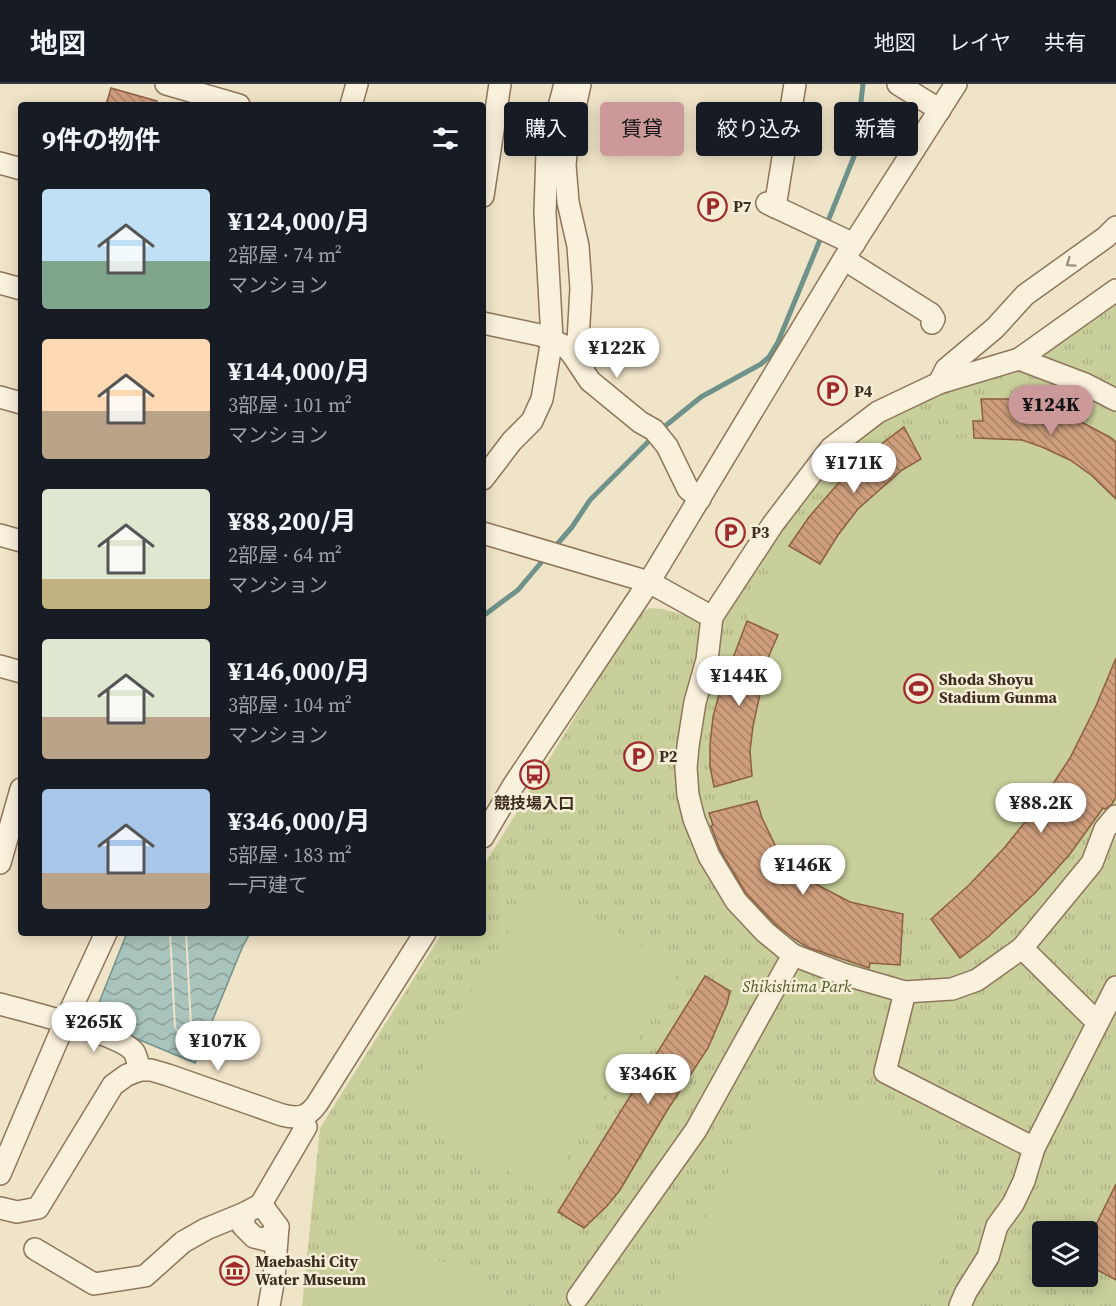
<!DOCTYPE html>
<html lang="ja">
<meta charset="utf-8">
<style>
:root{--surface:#171b24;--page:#20242c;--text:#f1f3f6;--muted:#9ea1a6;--line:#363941;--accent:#cc999b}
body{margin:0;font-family:"Source Serif 4","Noto Sans JP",serif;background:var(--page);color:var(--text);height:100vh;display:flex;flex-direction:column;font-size:22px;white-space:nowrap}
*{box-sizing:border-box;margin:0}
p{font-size:20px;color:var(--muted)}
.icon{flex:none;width:33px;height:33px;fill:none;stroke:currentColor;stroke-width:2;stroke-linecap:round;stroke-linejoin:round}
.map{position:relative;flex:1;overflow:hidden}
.side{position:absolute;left:18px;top:18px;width:468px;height:834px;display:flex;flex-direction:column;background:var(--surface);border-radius:6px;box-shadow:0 3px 15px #0003}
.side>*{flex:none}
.top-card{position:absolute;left:504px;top:18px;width:522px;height:54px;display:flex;gap:12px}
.buttons{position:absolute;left:1032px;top:1137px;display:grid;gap:12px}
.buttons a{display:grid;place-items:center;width:66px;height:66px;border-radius:6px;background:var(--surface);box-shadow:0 3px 15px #0003;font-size:30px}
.price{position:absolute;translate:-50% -51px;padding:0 14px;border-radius:21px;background:#fff;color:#222;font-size:20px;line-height:39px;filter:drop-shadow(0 2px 3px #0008)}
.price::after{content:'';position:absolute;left:50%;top:36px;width:18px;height:14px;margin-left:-9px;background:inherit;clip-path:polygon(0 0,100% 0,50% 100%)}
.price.active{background:var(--accent);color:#111}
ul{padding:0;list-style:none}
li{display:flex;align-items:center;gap:18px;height:150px;padding:0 24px}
li span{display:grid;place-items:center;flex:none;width:168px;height:120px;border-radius:6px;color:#555}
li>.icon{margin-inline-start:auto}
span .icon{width:72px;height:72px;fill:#fffc;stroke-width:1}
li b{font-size:26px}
h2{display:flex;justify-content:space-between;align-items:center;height:72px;padding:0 24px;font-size:26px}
.pill{padding:0 21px;border-radius:6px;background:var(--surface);box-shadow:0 3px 15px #0003;font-size:21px;line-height:54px}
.pill.active{background:var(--accent);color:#111}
header{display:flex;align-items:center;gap:36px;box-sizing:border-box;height:84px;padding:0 30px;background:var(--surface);border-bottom:2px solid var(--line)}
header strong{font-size:28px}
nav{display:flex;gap:33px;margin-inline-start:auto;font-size:21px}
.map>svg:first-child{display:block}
</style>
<header>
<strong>地図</strong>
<nav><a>地図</a><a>レイヤ</a><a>共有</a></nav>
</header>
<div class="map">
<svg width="1116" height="1222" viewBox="0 0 1116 1222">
<defs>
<pattern id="grass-tufts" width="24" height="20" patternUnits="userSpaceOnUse" patternTransform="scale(1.5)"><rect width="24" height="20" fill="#c9cf9b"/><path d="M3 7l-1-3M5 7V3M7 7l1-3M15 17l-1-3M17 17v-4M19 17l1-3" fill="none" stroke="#aeb285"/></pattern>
<pattern id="water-waves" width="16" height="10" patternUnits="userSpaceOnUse" patternTransform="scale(1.5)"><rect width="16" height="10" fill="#a9c4bc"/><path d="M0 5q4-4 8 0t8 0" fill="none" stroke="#8ba098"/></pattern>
<pattern id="building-back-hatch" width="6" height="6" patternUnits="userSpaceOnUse" patternTransform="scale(1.5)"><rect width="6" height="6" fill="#cf9f7d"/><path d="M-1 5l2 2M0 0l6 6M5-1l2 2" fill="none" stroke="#a98266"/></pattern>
</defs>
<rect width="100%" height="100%" fill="#f0e4c8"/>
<!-- grass -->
<path fill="url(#grass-tufts)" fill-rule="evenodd" d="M 1116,217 L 1116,1222 L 302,1222 L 320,1044 L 442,849 L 483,849 L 483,783 L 638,530 L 650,524 L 663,525 L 721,542 L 746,497 L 805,409 L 852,359 L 879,337 L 915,319 L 1044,271 ZM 1042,1148 L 1088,1148 L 1088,1192 L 1042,1192 Z"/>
<!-- pitch -->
<g fill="#c9cf9b">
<path d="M 981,315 C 1030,315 1077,327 1116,358 L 1116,714 L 1108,727 L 1102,724 C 1063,783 1015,831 960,874 L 931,835 L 903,830 L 901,881 L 885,880 L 885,865 L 875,863 L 869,884 C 818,874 772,847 739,806 C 726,788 717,764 706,744 L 713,741 L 709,729 L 757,716 L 752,692 L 714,703 C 702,644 724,591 747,537 L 747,527 L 778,470 L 789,462 L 835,401 L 871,366 L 904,343 L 916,362 L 949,355 L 974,354 L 973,337 L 982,337 Z"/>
<polygon points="539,799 680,887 544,1110 401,1020"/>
<path d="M 771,1001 L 789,1008 L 778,1030 C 852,993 932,1032 945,1114 L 952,1117 L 951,1145 L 946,1165 L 919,1222 L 663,1222 Z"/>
<polygon points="354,1133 530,1222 309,1222"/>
</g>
<!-- water -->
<polygon fill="url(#water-waves)" stroke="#6f938a" stroke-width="1.5" points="127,849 250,849 242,864 195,979 92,936"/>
<!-- pier -->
<polygon fill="#f0e4c8" points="169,849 171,849 176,944 179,948 184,950 188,948 190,942 185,849 187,849 192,941 191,949 185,952 179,951 174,943"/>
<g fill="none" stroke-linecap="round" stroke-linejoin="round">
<!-- stream -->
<g stroke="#6f938a" stroke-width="5">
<polyline points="826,142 855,70 863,0"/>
<polyline points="659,347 701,313 761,280 769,273 778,258 822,151"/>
<polyline points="553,465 572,443 590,416 652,354"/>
<polyline points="483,532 518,506 545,474"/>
</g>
</g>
<!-- building -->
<g fill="url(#building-back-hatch)" stroke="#8d5f41" stroke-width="1.5">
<polygon points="111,4 157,17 156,21 106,21"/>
<polygon points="981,315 1007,315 1047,323 1063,328 1111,354 1116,358 1116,415 1091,391 1070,376 1042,363 1022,356 974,354 973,337 983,337"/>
<polygon points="904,343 921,375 902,386 858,425 838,451 820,480 789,462 809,433 856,379"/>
<polygon points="747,537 778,551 768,574 753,642 750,667 752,692 714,703 710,682 710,661 713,633 718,614"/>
<polygon points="1116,574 1116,713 1112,720 1105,725 1103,724 1070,770 1035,809 988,853 960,874 931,835 969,801 1005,763 1041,718 1070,674 1096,622"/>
<polygon points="757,717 762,734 777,765 806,795 850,818 903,830 900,881 870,879 869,884 807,863 793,854 774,839 746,809 720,766 711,742 713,741 709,729"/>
<polygon points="705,892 730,907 727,920 708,964 668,1025 620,1106 607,1122 584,1144 558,1128"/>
<polygon points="1116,1100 1116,1196 1088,1181 1088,1157"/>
</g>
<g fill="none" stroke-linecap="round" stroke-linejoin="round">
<defs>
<g id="minor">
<polyline points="166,0 239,21"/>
<polyline points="898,0 940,26"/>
<polyline points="351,21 357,0"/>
<polyline points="0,79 21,85"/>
<polyline points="483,112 500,0"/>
<polyline points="767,119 854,160"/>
<polyline points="775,123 795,0"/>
<polyline points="844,175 931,230 934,235 932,239"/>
<polyline points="0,199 21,205"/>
<polyline points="483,239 540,251 565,262 572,270 590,297 640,338 654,346 667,362 688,405 700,415"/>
<polyline points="572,270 578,257 581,204 578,162 568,118 565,81 567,60 580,0"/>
<polyline points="1019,275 1085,300 1116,316"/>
<polyline points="939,299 946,285 995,244 1025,211 1106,153 1116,143"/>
<polyline points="0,313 21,319"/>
<polyline points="483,395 512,357 532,337 542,315 552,255 545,129 547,68 565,0"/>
<polyline points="483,449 649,498 712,533 773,440 831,364 878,328 939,299 1019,275 1116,206"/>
<polyline points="0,451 21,457"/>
<polyline points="712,533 707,576 695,618 688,662 686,684 688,711 694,735 709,772 736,817 765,848 793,871 843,890 905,908 952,905 977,896 1022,864 1092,779 1105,745 1116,732"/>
<polyline points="0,582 21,588"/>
<polyline points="483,753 513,702 649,498 844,175 956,0"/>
<polyline points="0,779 21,705"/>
<polyline points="1022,864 1097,938"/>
<polyline points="905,908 885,988 1034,1064"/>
<path d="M 0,920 C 25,927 121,950 134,968 C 137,973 138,980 140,986"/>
<polyline points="0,1090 65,938 106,849"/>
<polyline points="256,1123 245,1129 243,1142 254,1153 266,1156 278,1143"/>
<path d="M 0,1124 L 17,1128 L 38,1124 L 113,1001 L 127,991 L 140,986 L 151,986 L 168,991 L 282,1031 C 298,1035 307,1034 317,1020 L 425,849"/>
<polyline points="35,1165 94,1200 145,1192 183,1158 206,1145 245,1129"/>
<polyline points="578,1213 696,1046 793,871"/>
<polyline points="269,1222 274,1194 278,1143 261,1120 306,1043"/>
<polyline points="960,1222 966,1208 988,1173 997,1142 1013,1120 1024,1097 1034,1064 1116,903"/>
</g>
</defs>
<!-- minor casing -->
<use href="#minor" stroke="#8d765c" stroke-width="24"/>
<!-- minor -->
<use href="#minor" stroke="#faf1dc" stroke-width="21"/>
</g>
<!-- one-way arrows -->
<defs><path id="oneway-chevron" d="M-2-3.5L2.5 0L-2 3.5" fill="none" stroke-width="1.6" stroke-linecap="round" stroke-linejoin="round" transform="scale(1.5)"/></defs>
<use stroke="#9c907e" href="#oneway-chevron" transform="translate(1070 179) rotate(145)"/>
<!-- icons -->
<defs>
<symbol id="parking-ring" viewBox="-11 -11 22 22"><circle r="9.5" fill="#f7eed8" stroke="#9e2a2b" stroke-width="1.5"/><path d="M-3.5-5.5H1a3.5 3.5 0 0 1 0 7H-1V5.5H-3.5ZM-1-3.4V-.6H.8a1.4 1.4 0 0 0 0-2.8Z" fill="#9e2a2b"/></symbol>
<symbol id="stadium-ring" viewBox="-11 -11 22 22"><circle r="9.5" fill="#f7eed8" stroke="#9e2a2b" stroke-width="1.5"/><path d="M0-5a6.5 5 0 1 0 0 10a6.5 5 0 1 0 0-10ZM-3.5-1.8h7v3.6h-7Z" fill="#9e2a2b"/></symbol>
<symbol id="bus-ring" viewBox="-11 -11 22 22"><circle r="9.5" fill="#f7eed8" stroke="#9e2a2b" stroke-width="1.5"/><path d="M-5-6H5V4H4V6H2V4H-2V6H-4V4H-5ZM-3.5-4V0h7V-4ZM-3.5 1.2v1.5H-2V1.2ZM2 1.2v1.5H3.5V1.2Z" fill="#9e2a2b"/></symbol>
<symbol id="museum-ring" viewBox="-11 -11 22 22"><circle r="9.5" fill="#f7eed8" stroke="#9e2a2b" stroke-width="1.5"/><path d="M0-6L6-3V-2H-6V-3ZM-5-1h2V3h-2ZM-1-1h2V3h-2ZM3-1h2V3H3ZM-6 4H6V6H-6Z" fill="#9e2a2b"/></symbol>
</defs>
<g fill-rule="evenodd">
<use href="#parking-ring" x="696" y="106" width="33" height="33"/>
<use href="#parking-ring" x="816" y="290" width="33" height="33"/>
<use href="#parking-ring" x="714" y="432" width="33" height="33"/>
<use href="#stadium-ring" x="902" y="588" width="33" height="33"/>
<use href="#parking-ring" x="622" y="656" width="33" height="33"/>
<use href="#bus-ring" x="518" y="674" width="33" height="33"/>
<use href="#museum-ring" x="218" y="1170" width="33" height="33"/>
</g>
<g text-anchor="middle" stroke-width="5" stroke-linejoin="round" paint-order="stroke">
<!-- poi labels -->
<g font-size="16" font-weight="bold" fill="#3d2e20" stroke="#f7eed8" text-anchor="start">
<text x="733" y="128">P7</text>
<text x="854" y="313">P4</text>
<text x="751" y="454">P3</text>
<text x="939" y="601">Shoda Shoyu<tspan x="939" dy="18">Stadium Gunma</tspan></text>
<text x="659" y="678">P2</text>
<text x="534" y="725" text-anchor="middle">競技場入口</text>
<text x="255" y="1183">Maebashi City<tspan x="255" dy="18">Water Museum</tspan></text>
</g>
<!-- park labels -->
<g font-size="16" font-style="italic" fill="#4d5a26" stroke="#f7eed8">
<text x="797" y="908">Shikishima Park</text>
</g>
</g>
</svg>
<div class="buttons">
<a><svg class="icon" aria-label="layers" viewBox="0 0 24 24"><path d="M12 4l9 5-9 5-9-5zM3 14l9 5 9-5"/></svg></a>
</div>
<b class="price" style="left:617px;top:295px">¥122K</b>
<b class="price active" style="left:1051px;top:352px">¥124K</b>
<b class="price" style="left:854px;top:410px">¥171K</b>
<b class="price" style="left:739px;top:623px">¥144K</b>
<b class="price" style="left:1041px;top:750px">¥88.2K</b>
<b class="price" style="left:803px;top:812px">¥146K</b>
<b class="price" style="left:94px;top:969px">¥265K</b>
<b class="price" style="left:218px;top:988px">¥107K</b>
<b class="price" style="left:648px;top:1021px">¥346K</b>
<div class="top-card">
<a class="pill">購入</a>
<a class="pill active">賃貸</a>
<a class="pill">絞り込み</a>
<a class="pill">新着</a>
</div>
<section class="side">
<h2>9件の物件<svg class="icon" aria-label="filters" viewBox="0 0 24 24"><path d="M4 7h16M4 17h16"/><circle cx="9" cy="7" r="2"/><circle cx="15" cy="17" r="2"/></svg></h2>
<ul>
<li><span style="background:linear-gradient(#bfe0f5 60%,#7fa58c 0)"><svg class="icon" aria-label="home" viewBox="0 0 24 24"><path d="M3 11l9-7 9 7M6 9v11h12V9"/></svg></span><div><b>¥124,000/月</b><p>2部屋 · 74 m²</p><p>マンション</p></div></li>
<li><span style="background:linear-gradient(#ffd9b3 60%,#b9a48a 0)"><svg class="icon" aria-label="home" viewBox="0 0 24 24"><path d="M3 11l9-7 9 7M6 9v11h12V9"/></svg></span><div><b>¥144,000/月</b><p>3部屋 · 101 m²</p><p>マンション</p></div></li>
<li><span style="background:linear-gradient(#dfe7d0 75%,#c2b280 0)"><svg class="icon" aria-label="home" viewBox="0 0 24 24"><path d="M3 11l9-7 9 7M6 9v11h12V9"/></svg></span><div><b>¥88,200/月</b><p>2部屋 · 64 m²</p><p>マンション</p></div></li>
<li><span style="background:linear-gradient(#dfe7d0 65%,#b9a48a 0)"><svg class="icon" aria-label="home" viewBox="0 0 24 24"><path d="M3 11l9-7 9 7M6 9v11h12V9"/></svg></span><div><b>¥146,000/月</b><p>3部屋 · 104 m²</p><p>マンション</p></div></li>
<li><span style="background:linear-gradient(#a9c7e8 70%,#b9a48a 0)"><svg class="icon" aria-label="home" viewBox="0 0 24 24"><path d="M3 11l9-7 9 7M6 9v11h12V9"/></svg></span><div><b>¥346,000/月</b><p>5部屋 · 183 m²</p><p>一戸建て</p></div></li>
</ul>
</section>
</div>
